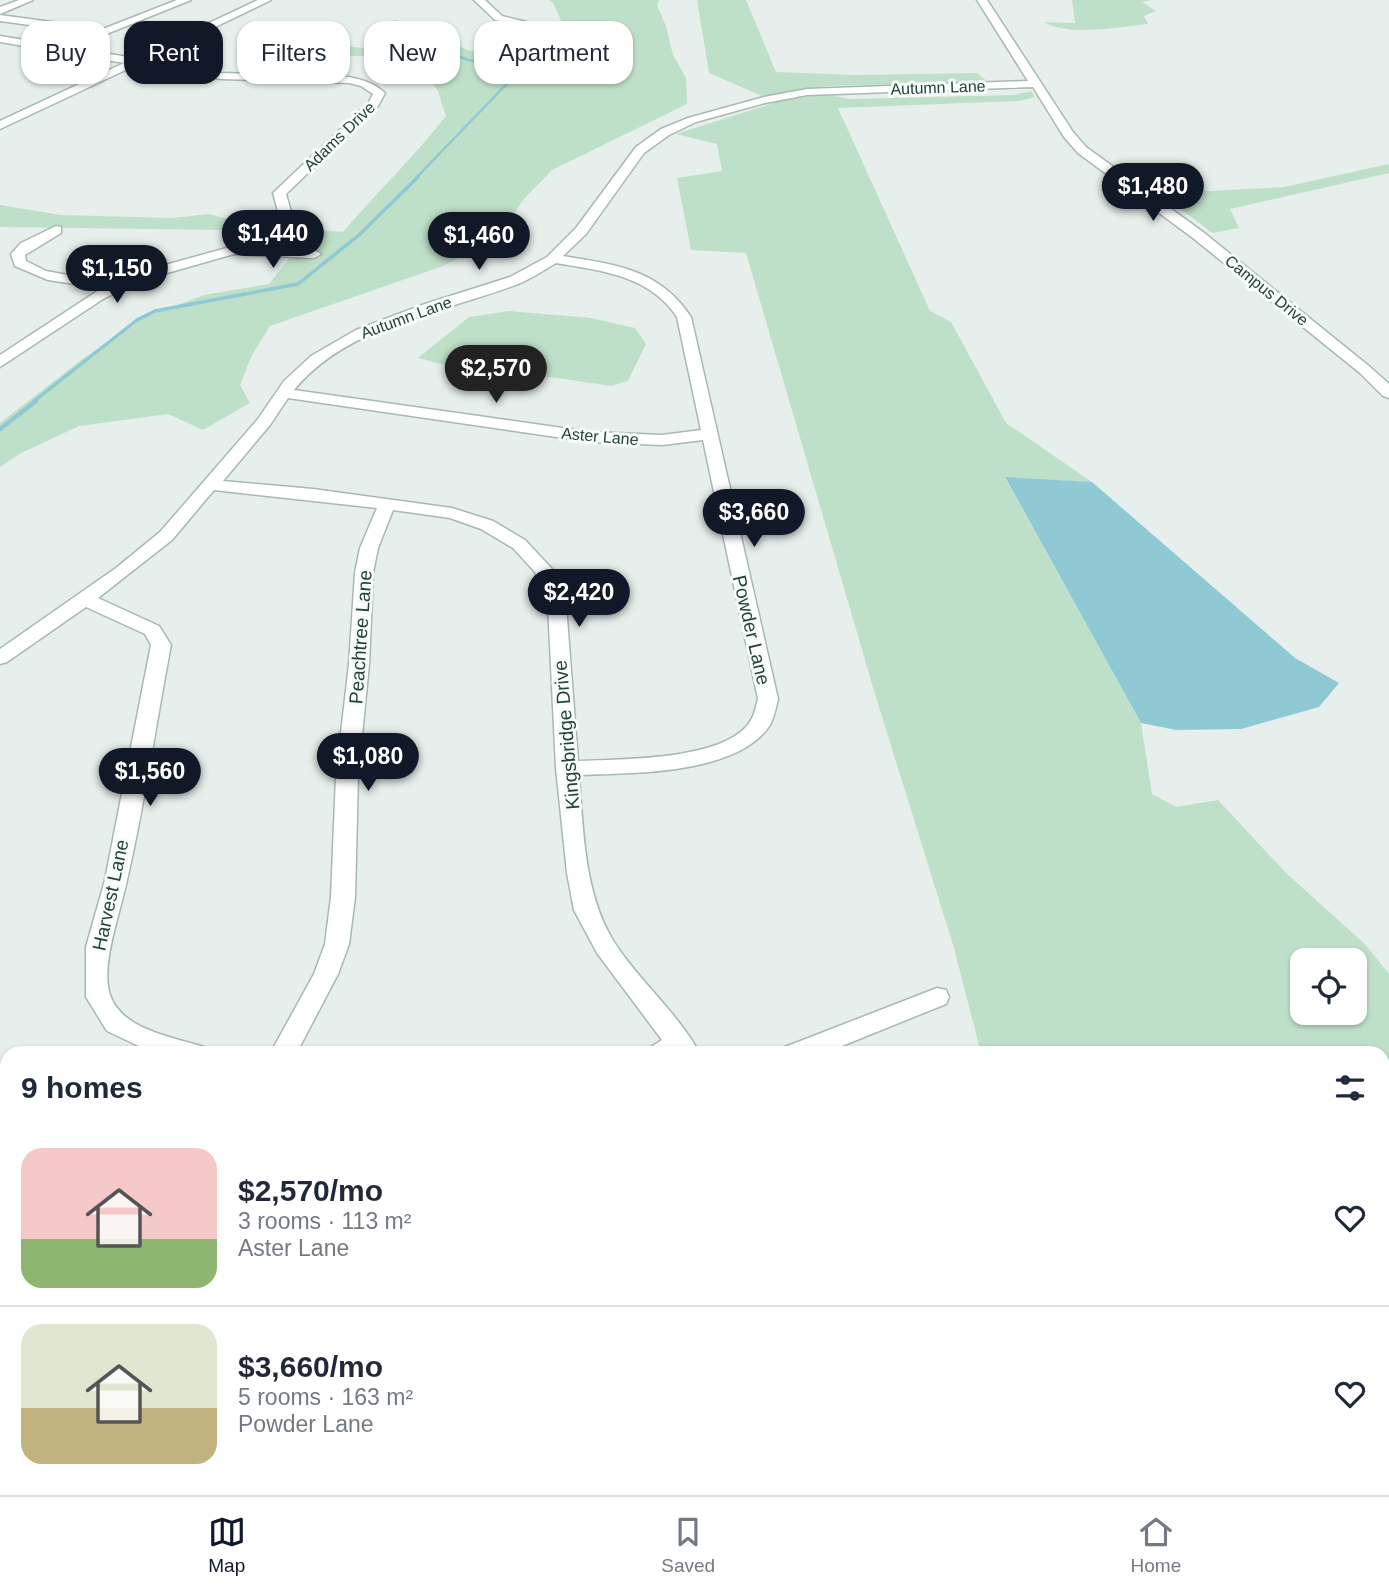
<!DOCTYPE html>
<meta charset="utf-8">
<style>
:root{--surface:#fff;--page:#f2f2f3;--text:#1f2937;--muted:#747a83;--line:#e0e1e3;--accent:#111827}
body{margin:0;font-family:Arial,sans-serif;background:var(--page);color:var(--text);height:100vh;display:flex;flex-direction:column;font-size:26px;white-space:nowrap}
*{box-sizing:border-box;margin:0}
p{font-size:23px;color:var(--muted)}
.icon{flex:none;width:38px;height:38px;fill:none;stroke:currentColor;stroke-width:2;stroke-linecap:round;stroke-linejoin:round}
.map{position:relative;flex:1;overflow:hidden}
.side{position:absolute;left:0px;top:1046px;width:1390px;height:450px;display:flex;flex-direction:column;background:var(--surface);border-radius:21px 21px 0 0;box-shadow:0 2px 5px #0004}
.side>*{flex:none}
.top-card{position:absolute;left:21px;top:21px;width:700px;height:63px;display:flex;gap:14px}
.fabs{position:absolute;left:1290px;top:948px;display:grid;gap:14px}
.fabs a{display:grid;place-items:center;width:77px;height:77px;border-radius:14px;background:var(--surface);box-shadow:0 2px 5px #0004;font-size:35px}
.price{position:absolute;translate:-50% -60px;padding:0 16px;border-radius:24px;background:var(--accent);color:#fff;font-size:23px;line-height:46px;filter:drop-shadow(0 2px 4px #0008)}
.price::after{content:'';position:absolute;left:50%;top:42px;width:21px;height:16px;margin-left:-10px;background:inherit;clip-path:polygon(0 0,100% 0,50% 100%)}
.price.current{background:#222;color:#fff}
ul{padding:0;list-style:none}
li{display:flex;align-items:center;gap:21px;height:175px;padding:0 21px}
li+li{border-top:2px solid var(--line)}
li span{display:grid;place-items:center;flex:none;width:196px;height:140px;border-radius:21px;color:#555}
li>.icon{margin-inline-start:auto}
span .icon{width:84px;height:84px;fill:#fffc;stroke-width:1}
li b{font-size:30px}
h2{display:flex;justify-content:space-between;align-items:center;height:84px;padding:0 21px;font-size:30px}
.pill{padding:0 24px;border-radius:21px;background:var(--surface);box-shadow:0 2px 5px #0004;font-size:24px;line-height:63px}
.pill.current{background:var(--accent);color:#fff}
.dock{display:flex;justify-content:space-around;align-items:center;height:98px;border-top:2px solid var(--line);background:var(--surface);font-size:19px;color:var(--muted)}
.dock a{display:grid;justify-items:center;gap:4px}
.dock .current{color:var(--accent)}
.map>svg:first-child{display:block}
</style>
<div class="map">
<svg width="1389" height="1495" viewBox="0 0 1389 1495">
<rect width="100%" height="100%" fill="#e6efeb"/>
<!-- green -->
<g fill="#bfe0c8" fill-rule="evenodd">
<path d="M 549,0 L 659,0 L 657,5 L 666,26 L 673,55 L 686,78 L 687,104 L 552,170 L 524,199 L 496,239 L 443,266 L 270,326 L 252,355 L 240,385 L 250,403 L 203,430 L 168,414 L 79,426 L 21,453 L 0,467 L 0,423 L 81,360 L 142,318 L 204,295 L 269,284 L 296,250 L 223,230 L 0,227 L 0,205 L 61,215 L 172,218 L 209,214 L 249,225 L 343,232 C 377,192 414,157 446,116 L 438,91 L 418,66 L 375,56 L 305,56 L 283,63 L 270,38 L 382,50 L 368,29 L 395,20 L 468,50 L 517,62 L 568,58 L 570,40 L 553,3 Z"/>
<polygon points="697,0 746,0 776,72 855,75 977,73 988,82 827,86 762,96 709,73"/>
<path d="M 1072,0 L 1153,0 L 1142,2 L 1156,11 L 1144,16 L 1148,24 C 1116,27 1072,37 1043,22 L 1075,23 Z"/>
<path d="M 1031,91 L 1035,97 L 1019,101 L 838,108 L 930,311 L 951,322 L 1006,423 L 1092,482 L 1005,478 L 1141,723 L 1152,794 L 1176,807 L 1218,800 L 1287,874 L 1365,944 L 1389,974 L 1389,1178 L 1383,1181 L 1382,1054 L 981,1053 L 954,948 L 875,694 L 746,253 L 691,250 L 677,178 L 722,171 L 717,144 L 676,134 L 780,101 L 825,94 L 850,99 L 1013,95 ZM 1302,961 L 1354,961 L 1354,1013 L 1302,1013 Z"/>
<polygon points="1389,164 1389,173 1230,209 1239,228 1212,233 1154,188 1208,191 1284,187"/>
<polygon points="509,311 591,318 635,328 646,344 628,381 611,386 550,377 479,374 418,358 469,317"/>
<polygon points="0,1136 7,1138 7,1489 54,1489 39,1495 0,1495"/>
<polygon points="1389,1299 1389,1495 1236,1495 1242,1489 1382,1489 1382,1302"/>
</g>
<!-- water -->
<polygon fill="#8ec9d4" points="1005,477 1092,482 1295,658 1339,683 1319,707 1241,729 1176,730 1141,723"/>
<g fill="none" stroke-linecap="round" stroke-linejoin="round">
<!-- stream-far2 -->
<polyline stroke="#8ec9d4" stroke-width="2.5" points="416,178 523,67 468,60 439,48 439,43"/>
<!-- stream-far1 -->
<polyline stroke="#8ec9d4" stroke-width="3.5" points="33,402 137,320 155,311 298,284 359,235 418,177"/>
<!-- stream -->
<polyline stroke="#8ec9d4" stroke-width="4.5" points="0,429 36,401"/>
<defs>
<g id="minor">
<polygon points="19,0 33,0 0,14 0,7"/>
<polygon points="177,0 191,0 104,35 0,21 0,15 103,29"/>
<path d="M 258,0 L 271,0 L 145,61 L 221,73 L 349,77 C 363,80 374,83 385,93 L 378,106 L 286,194 L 291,212 L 289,215 L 279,215 L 273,193 L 369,102 L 373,94 L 361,86 L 349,83 L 221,79 L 134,66 L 0,129 L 0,121 L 124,63 L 0,42 L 0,36 L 134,58 Z"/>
<polygon points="474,0 485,0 502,16 534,24 529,27 495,20"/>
<path d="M 977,0 L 987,0 L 1073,132 L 1086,147 L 1203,232 L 1370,367 L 1389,384 L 1389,398 L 1383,396 L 1360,373 L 1193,238 L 1078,153 L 1064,137 L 1033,87 L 807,95 L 765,103 L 696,122 L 669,135 L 644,153 L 586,234 L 563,256 C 617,265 659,269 691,317 L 778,699 C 776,707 774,718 770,725 C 738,775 631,773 579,775 C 583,829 584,894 614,942 C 639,981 678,1013 700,1054 L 647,1054 L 651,1047 L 662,1040 L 597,953 L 574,910 L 567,873 L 556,768 L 548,605 L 535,572 L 513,548 L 481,529 L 450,518 L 393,510 L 378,548 L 373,573 L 369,664 L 358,776 L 355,897 L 349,944 L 338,974 L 296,1054 L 270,1054 L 314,974 L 325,944 L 331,897 L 336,776 L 349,664 L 355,573 L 360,548 L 377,508 L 214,490 L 172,540 L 98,598 L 159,626 L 171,645 C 156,723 145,803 127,880 C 121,911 100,965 110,995 C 122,1030 173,1037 204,1047 L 208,1054 L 161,1054 L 143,1048 L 107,1031 L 86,997 L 86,947 L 105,880 L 151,645 L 145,634 L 86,607 L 7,662 L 0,664 L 0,649 L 116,568 L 160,532 L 258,419 L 284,381 L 311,356 L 356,330 L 425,304 L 510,277 L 547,257 L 576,228 L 636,147 L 661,129 L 688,118 L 764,97 L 807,89 L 1028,81 ZM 556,263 C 602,271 649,275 677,317 L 701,430 L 662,435 L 591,432 L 294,390 C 348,324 443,313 518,284 C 531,279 544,270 556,263 ZM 288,398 L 591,442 L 662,445 L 703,440 L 758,699 C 756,705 755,714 751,720 C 728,761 620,759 578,761 L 566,605 L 553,570 L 525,540 L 493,521 L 452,508 L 313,489 L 223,481 L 270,425 Z"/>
<polygon points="56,226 61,227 61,233 25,255 26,261 46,271 78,277 115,282 129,275 234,246 314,250 321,254 314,258 234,254 139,281 103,299 0,367 0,355 102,288 48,280 15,266 11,254 21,243"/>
<polygon points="937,988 946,990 949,997 946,1004 822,1054 781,1054 785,1047"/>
<polygon points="745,1489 777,1489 776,1495 744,1495"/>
</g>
<g id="highway">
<polygon points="1389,1205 1389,1230 1382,1232 1382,1207"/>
<polygon points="1389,1254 1389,1281 1382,1283 1382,1257"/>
<polygon points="843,1489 884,1489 881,1495 841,1495"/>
<polygon points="950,1489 991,1489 988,1495 948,1495"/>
<polygon points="1031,1489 1107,1489 1104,1495 1029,1495"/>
</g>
</defs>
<!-- minor casing -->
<use href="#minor" stroke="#a8b8b2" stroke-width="3"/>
<!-- highway casing -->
<use href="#highway" stroke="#c2cac8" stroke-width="3"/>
<!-- minor -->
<use href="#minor" fill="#fff" fill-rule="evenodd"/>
<!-- highway -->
<use href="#highway" fill="#2f6f62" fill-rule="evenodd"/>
</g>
<g text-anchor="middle" stroke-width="6" stroke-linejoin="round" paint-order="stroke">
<!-- far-street labels -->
<g font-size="16" fill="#24423a" stroke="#f7fbf9">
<text transform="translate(938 87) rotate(-2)" y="6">Autumn Lane</text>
<text transform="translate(339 136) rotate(-44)" y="6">Adams Drive</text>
<text transform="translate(1267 290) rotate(39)" y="6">Campus Drive</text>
<text transform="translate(406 317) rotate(-20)" y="6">Autumn Lane</text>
<text transform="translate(600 436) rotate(5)" y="6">Aster Lane</text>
</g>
<!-- street labels -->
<g font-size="19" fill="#24423a" stroke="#f7fbf9">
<text transform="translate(752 630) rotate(77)" y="7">Powder Lane</text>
<text transform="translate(360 637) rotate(-86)" y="7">Peachtree Lane</text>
<text transform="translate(566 735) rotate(-95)" y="7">Kingsbridge Drive</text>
<text transform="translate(110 895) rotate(-78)" y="7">Harvest Lane</text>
</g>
</g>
</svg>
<div class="fabs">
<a><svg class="icon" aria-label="locate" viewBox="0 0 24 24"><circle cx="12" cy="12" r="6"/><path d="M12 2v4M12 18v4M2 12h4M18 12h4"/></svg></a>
</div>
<b class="price" style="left:1153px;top:223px">$1,480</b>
<b class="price" style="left:273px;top:270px">$1,440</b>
<b class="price" style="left:479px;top:272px">$1,460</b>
<b class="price" style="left:117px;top:305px">$1,150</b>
<b class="price current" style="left:496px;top:405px">$2,570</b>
<b class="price" style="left:754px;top:549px">$3,660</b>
<b class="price" style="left:579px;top:629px">$2,420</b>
<b class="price" style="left:368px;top:793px">$1,080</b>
<b class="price" style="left:150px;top:808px">$1,560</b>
<div class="top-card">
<a class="pill">Buy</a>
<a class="pill current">Rent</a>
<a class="pill">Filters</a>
<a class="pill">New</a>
<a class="pill">Apartment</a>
</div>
<section class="side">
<h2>9 homes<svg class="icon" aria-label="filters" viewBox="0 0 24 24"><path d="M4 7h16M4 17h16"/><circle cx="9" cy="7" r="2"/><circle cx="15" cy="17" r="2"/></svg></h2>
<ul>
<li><span style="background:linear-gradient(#f6c9c9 65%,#8fb573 0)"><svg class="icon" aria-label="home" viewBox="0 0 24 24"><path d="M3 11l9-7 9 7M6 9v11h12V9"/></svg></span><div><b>$2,570/mo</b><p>3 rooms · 113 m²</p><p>Aster Lane</p></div><svg class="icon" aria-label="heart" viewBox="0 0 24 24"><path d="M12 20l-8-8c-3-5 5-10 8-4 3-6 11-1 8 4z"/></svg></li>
<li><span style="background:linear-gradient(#dfe7d0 60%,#c2b280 0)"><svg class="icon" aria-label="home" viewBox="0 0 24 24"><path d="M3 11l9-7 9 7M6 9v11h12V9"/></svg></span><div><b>$3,660/mo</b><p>5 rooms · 163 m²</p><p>Powder Lane</p></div><svg class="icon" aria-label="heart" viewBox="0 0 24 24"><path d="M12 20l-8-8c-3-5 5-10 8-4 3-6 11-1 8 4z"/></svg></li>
</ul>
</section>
</div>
<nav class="dock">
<a class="current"><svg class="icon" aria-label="map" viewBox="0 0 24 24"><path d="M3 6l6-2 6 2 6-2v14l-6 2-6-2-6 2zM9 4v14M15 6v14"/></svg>Map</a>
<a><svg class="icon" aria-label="saved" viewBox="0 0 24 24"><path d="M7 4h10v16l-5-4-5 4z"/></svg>Saved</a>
<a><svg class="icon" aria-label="home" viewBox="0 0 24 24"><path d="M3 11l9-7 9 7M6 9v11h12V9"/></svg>Home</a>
</nav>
